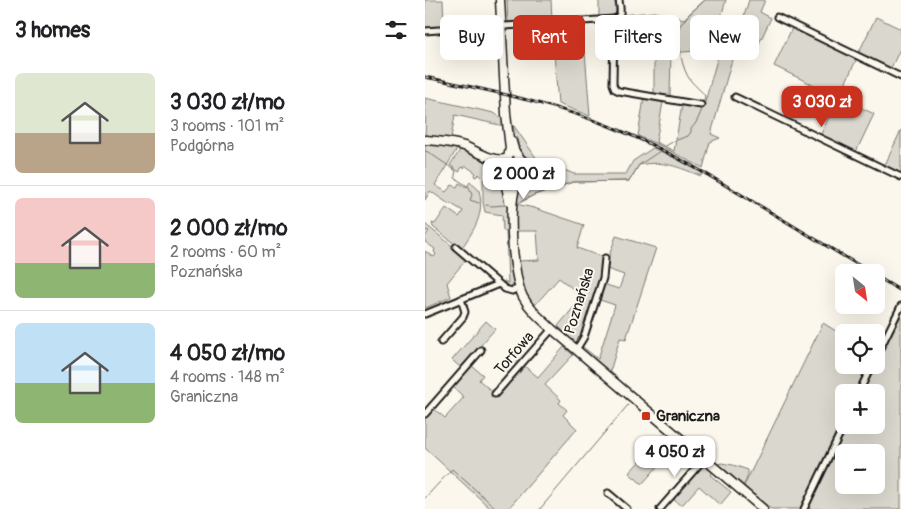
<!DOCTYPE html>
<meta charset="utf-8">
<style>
:root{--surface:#fff;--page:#f6f6f6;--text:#202124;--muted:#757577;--line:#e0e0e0;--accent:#c8321e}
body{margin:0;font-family:Pangolin,sans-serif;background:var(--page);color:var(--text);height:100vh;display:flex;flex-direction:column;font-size:19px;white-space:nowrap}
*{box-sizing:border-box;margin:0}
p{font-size:16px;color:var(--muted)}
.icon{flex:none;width:28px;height:28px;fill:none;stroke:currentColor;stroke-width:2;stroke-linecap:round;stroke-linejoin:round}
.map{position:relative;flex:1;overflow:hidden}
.details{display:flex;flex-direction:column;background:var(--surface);width:425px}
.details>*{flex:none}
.guide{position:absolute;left:15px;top:15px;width:385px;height:45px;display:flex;gap:10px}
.needle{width:32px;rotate:150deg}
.tools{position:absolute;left:410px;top:264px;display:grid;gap:10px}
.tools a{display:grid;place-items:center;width:50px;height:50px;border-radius:8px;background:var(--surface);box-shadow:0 5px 20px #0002;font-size:25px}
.price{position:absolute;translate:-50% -42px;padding:0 11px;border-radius:10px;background:#fff;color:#222;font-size:16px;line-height:32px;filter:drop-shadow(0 1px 2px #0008)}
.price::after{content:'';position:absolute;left:50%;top:30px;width:15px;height:11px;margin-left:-8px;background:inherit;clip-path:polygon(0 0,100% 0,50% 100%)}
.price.on{background:var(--accent);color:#fff}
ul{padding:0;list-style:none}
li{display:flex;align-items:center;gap:15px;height:125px;padding:0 15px}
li+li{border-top:1px solid var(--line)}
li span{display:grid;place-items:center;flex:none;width:140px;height:100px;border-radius:8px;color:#555}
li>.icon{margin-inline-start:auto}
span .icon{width:60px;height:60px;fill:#fffc;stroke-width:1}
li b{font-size:21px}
h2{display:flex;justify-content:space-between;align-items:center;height:60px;padding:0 15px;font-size:21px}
.tag{padding:0 18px;border-radius:8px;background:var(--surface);box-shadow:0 5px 20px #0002;font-size:18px;line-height:45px}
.tag.on{background:var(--accent);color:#fff}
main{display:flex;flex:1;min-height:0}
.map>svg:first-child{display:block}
</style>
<main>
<section class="details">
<h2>3 homes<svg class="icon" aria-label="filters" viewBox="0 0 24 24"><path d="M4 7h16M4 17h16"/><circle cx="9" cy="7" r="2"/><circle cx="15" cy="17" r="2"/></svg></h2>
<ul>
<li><span style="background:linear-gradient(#dfe7d0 60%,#b9a48a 0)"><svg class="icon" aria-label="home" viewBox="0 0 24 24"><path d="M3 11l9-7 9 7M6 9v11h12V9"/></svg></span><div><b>3 030 zł/mo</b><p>3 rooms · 101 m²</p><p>Podgórna</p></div></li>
<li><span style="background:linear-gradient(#f6c9c9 65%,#8fb573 0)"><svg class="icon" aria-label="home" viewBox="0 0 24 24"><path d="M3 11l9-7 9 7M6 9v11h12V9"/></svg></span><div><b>2 000 zł/mo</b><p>2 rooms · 60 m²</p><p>Poznańska</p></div></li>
<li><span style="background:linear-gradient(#bfe0f5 60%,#8fb573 0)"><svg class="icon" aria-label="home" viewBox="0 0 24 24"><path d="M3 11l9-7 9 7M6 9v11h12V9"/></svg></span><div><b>4 050 zł/mo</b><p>4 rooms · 148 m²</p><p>Graniczna</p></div></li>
</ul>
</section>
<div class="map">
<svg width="476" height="509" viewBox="0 0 476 509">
<rect width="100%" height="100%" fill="#fbf7ec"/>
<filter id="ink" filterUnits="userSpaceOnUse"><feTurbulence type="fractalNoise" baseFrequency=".02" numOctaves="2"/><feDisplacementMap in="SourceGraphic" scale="10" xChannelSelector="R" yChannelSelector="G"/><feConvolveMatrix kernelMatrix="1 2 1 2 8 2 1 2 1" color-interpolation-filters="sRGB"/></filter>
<g filter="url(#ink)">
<!-- green -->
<g fill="#dad7ce" stroke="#7b7a75" fill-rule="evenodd">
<polygon points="0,0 18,0 19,27 0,28"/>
<polygon points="82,0 126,0 127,20 83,23"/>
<polygon points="174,0 190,0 191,16 174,17"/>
<polygon points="280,0 301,0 292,31 312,38 324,0 340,0 335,12 346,18 331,50 312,42 286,134 295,138 285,142 278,168 232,144 213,136 219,98 238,102 231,142 249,151 257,105 278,109 295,49 246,53 245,96 229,93 229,54 191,56 192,22 195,19 197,15 229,12 259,19"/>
<polygon points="451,17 476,29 476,47 465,70 433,54"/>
<polygon points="367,28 432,58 414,97 449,114 431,152 395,136 413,97 349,66"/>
<polygon points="160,52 165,116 133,104 129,53"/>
<polygon points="0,98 69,113 78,119 79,126 30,115 25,143 0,140 1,109 0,108"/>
<path d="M 88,126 L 89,126 L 112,159 L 149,174 L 201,174 L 208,161 L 228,148 L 248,157 L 277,173 L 276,176 C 253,167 239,160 214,165 L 205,180 L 204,181 L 148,182 L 109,195 L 91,204 L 109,208 L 159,225 L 152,248 L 180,258 L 167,307 L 153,346 L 133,326 L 149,307 L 157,296 L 134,278 L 110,305 C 95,293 96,279 93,261 L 114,260 L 112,231 L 93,231 L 91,234 L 91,205 L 93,192 L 95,188 L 105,180 L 107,170 L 104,159 L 96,152 Z"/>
<polygon points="476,130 476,175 459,167"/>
<path d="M 0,144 L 21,146 L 32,149 L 10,185 L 21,192 L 27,185 L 32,187 L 34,183 L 42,187 L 45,182 L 54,190 C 60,215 49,230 36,249 L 8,227 L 7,223 L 10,224 L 21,208 L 34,217 L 38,211 L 25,203 L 24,204 L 5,191 L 0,200 Z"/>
<path d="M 36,149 C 86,166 82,204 85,249 C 85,261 89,276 88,288 L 81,287 L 79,281 L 83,283 L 81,231 L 78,231 L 77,215 L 60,212 L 58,202 L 58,178 L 54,174 L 51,177 L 49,176 L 51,173 L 41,166 L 39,168 L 37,167 L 34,172 L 25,165 Z"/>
<circle cx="88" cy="170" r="10"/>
<polygon points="0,224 42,258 22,283 26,297 0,308 0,251 9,257 11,254 9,252 10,249 0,242 0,237 4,231 2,230 0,233"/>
<polygon points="191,236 231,248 201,339 195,338 184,375 154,349 158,347 173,359 190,305 172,299 178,284 194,289 199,275 182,269 183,259"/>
<path d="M 476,309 L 476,509 L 381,509 L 420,425 L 451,425 L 451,392 L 419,392 L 419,422 L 375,509 L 346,509 L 319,486 L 398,323 L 419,336 L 419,365 L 451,365 L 451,355 ZM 419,452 L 451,452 L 451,485 L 419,485 Z"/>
<polygon points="61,321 70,329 36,368 27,360"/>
<polygon points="139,347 148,355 120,385 136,400 134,403 142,410 138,415 152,429 83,509 66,509 0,448 0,419 9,409 20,418 39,397 28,387 47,366 58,375 54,380 71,395 98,365 113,377"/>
<polygon points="238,435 251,446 217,484 204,473"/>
<path d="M 296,463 L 308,465 L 323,470 C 324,474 321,482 318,485 L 293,464 Z"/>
<polygon points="277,466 280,466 288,472 285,475 306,492 295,505 274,486 258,504 255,505 249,500 252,493"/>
</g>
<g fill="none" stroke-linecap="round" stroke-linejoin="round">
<!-- stream -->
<g stroke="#74726e" stroke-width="1">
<polyline points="0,151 3,152 31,171 30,175 30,178 44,187 47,195 45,200 54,203"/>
<polyline points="61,205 67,206 80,205"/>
<path d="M 91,205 L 109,195 L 148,182 L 204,181 L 205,180 L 214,165 L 235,151 L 239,147 L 249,141 L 263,136 L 266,132 L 266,129 C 274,121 278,107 280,96 C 276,90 270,86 266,81 C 256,69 253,43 254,27 L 264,14 L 280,0"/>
<polyline points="0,498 27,469 72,509"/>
<polyline points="115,509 203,405"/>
</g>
<defs>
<g id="street">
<polyline points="352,17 476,77"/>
<path d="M 189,19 C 198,16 195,8 194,0"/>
<polyline points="0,31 69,26 80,26 189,19 188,84 190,89 194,91 276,105"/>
<polyline points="310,97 476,177"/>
<polyline points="31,247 80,289 87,291 94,288"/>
<polyline points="0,314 74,284"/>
<polyline points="16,342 38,317 40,312 36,299"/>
<polyline points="151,350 159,337 178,278 180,258"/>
<polyline points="451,357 476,306"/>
<polyline points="434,392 447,365"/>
<polyline points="70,394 127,329"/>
<polyline points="0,414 56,350"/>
<polyline points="183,493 202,509"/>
<polyline points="235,509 279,459"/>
<polyline points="379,509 419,425"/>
</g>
<g id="secondary">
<polyline points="75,0 81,114 85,148 83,158"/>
<path d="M 0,140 C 13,141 27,142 39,146 C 52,151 67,162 81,159"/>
<path d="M 83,158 C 69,165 76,173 80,184 C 82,189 83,195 84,201"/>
<path d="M 77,177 C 85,186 100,185 101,171 C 101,164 97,161 94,157 C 90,153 88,147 87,142"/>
<path d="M 93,182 C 81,199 88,278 98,297 C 105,310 116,319 127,329 L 338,509"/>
</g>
</defs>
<!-- street casing -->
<use href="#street" stroke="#1c1c1c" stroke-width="9"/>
<!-- secondary casing -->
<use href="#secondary" stroke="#1c1c1c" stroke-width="11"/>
<!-- street -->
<use href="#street" stroke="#fbf7ec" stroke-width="5"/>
<!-- secondary -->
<use href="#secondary" stroke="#fbf7ec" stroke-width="8"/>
<defs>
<g id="rail">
<path d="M 0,77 C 66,91 131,104 194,130 C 240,149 282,174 325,200 C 365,224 405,248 445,272"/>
<polyline points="451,276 476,291"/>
</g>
</defs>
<!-- rail casing -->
<use href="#rail" stroke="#1c1c1c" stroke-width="3"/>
<!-- rail -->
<use href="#rail" stroke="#fbf7ec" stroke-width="1" stroke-dasharray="4" stroke-linecap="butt"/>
</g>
</g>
<!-- markers -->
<rect fill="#c8321e" stroke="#fbf7ec" stroke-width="2" x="216" y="411" width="10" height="10" rx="2.5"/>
<g text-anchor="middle" stroke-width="4" stroke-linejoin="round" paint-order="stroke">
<!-- street labels -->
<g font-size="15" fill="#1c1c1c" stroke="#fbf7ec">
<text transform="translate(154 301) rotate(-73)" y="5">Poznańska</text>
<text transform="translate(89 353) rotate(-49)" y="5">Torfowa</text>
</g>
<!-- poi labels -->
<g font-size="15" font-weight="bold" fill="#1c1c1c" stroke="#fbf7ec" text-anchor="start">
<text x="231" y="421">Graniczna</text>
</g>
</g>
</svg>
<div class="tools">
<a><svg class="needle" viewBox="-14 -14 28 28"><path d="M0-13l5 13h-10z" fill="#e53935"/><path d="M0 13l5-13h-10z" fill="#757577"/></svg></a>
<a><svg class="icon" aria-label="locate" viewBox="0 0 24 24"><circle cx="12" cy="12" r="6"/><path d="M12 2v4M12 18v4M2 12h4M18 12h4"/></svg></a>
<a>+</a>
<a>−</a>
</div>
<b class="price on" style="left:397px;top:128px">3 030 zł</b>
<b class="price" style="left:99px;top:200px">2 000 zł</b>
<b class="price" style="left:250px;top:478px">4 050 zł</b>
<div class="guide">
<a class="tag">Buy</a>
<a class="tag on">Rent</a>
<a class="tag">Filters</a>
<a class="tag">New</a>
</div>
</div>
</main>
